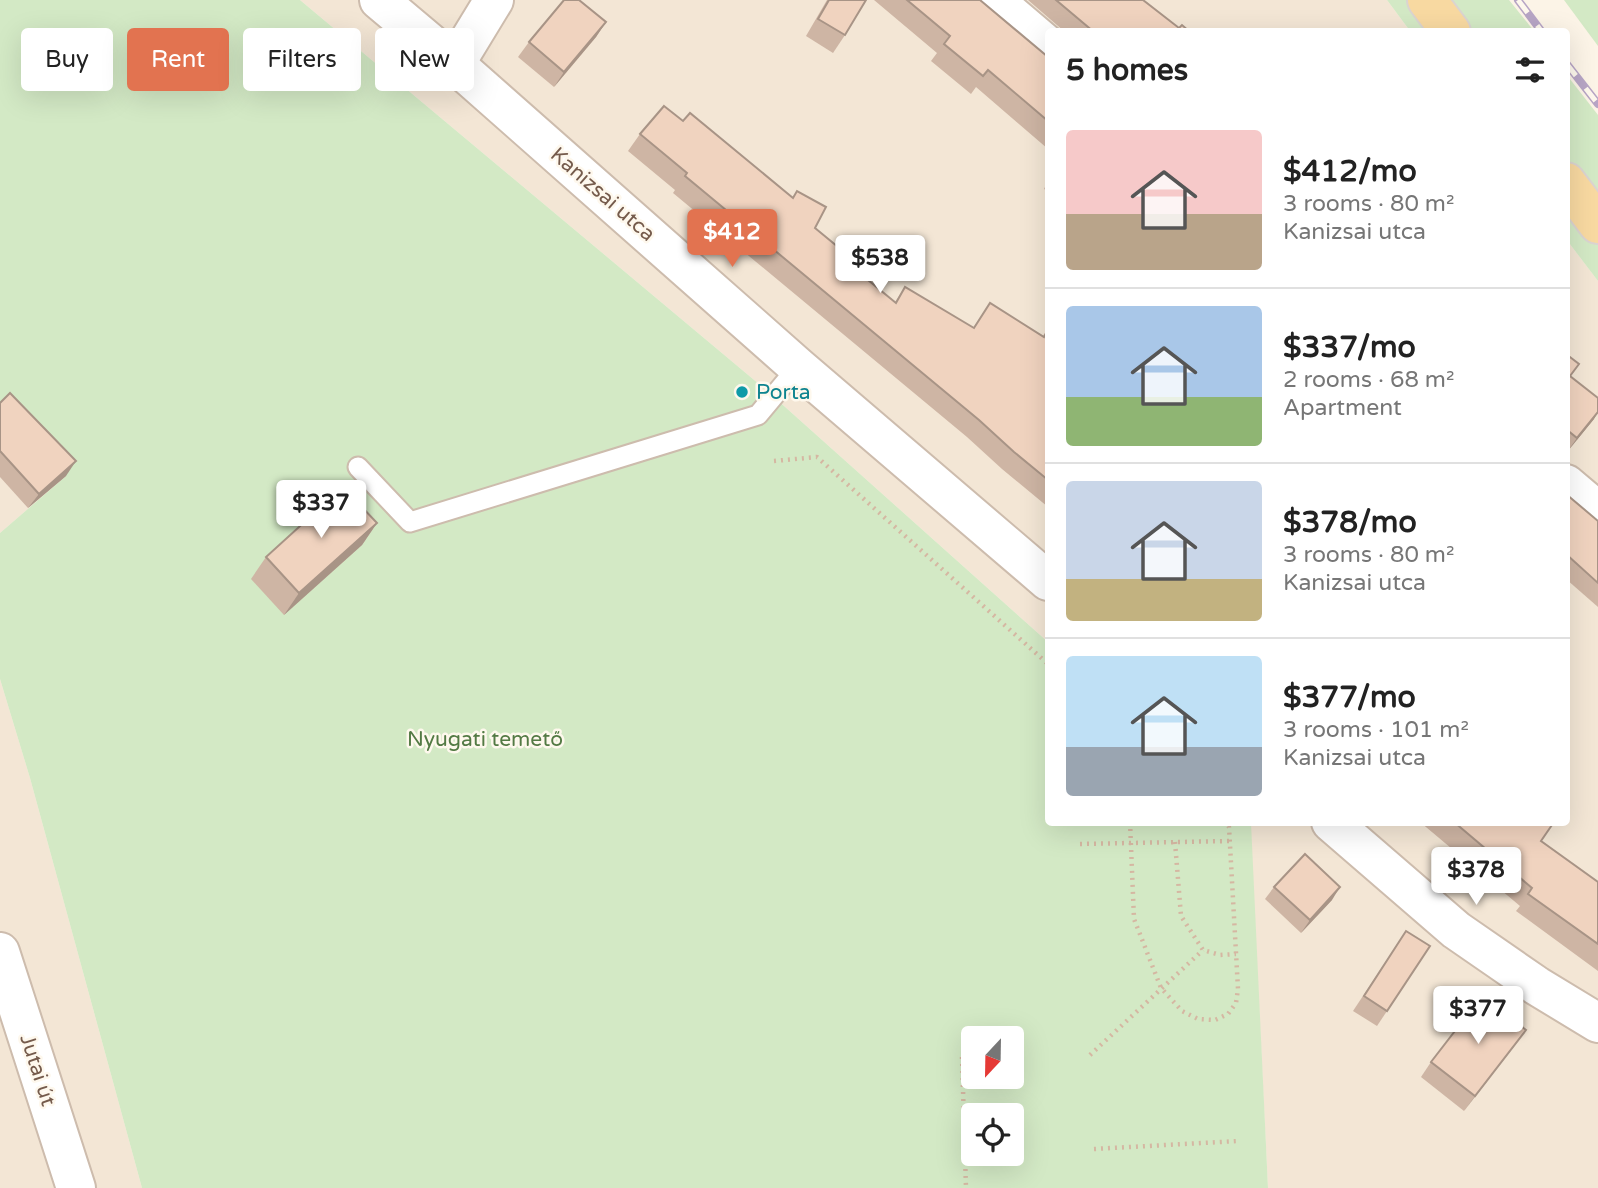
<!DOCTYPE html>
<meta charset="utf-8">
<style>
:root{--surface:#fff;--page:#f6f6f6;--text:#222;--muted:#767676;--line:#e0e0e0;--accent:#e27350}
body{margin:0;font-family:"Varela Round",sans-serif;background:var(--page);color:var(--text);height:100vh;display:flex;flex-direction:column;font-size:26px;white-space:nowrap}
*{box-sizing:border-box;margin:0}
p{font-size:23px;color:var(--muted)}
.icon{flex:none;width:38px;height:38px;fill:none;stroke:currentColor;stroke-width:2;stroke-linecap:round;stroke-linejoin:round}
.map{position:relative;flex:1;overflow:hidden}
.panel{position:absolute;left:1045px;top:28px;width:525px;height:798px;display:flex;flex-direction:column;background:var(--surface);border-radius:7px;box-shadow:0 7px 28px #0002}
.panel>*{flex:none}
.banner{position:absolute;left:21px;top:28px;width:665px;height:63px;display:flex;gap:14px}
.needle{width:46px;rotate:202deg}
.tools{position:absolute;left:961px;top:1026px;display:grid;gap:14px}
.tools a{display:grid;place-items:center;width:63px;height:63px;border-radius:7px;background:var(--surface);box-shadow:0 7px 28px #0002;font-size:35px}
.price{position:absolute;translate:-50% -60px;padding:0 16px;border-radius:7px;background:#fff;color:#222;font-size:23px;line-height:46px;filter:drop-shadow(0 2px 4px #0008)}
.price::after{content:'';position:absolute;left:50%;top:42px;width:21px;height:16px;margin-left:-10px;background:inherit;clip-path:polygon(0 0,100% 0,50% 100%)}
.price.selected{background:var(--accent);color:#fff}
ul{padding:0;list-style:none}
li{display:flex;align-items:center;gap:21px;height:175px;padding:0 21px}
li+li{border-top:2px solid var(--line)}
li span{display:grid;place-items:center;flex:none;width:196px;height:140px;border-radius:7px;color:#555}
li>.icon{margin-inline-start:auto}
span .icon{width:84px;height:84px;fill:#fffc;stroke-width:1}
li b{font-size:30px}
h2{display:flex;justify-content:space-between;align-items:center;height:84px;padding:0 21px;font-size:30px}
.pill{padding:0 24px;border-radius:7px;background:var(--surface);box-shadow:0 7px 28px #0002;font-size:24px;line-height:63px}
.pill.selected{background:var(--accent);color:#fff}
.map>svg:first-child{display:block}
</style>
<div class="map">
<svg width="1598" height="1188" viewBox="0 0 1598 1188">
<rect width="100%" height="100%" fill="#fcf4e7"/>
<!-- residential -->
<g fill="#f3e6d5">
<polygon points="300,0 1387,0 1410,31 1048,32 1048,642 765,389"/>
<polygon points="1566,239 1598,281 1598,1188 1268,1188 1250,823 1566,822"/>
<polygon points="0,408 66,476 0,533"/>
<polygon points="0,679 30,778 142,1188 0,1188"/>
</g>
<!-- green -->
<g fill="#d3e9c5" fill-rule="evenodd">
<path d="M 0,0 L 300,0 L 765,389 L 1048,642 L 1048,822 L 1251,823 L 1268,1188 L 142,1188 L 30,778 L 0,679 L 0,533 L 66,476 L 0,408 ZM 973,1038 L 1012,1038 L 1012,1076 L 973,1076 ZM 973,1115 L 1012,1115 L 1012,1153 L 973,1153 Z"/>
<polygon points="1387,0 1509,0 1534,31 1410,31"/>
<polygon points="1564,0 1598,0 1598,46"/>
<polygon points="1566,74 1598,115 1598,281 1566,239"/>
</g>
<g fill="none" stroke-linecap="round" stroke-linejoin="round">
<defs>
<polyline id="service" points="358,467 410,522 758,415 798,367"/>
<g id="minor">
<polyline points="379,0 455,64 798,367 1048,581"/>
<polyline points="994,0 1048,46"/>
<polyline points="455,64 494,0"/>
<polyline points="1566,484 1598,511"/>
<polyline points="1331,822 1456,930 1537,986 1598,1023"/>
</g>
<polyline id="tertiary" points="0,952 76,1188"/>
<g id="primary">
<polyline points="1427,0 1451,32"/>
<polyline points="1566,182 1598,224"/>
</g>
</defs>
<!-- service casing -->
<use href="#service" stroke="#cdbcad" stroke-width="23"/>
<!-- minor casing -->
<use href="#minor" stroke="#cdbcad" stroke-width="42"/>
<!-- tertiary casing -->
<use href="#tertiary" stroke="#cdbcad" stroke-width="42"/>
<!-- primary casing -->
<use href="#primary" stroke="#dbd4d0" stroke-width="42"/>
<!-- path -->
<g stroke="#d5b7a2" stroke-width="4.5" stroke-dasharray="2 5" stroke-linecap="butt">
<polyline points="774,461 817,457 1048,664"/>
<polyline points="1130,822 1134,919 1161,988 1182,1011 1198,1019 1215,1020 1228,1014 1236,1003 1238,989 1229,827 1224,822"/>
<polyline points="1175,842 1181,916 1203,950 1220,955 1236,954"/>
<polyline points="1080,844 1230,841"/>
<polyline points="1090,1055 1203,950"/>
<polyline points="962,1057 966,1188"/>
<polyline points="1094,1149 1238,1141"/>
</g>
<!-- service -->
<use href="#service" stroke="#fff" stroke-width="19"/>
<!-- minor -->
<use href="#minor" stroke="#fff" stroke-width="38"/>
<!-- tertiary -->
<use href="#tertiary" stroke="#fff" stroke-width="38"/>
<!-- primary -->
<use href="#primary" stroke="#f8d9a1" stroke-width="38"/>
<defs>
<g id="rail">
<polyline points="1518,0 1542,32"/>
<polyline points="1566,63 1598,104"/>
</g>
</defs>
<!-- rail casing -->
<use href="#rail" stroke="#b7a5c5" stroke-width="8"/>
<!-- rail -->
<use href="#rail" stroke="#fef8ed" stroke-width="5" stroke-dasharray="16" stroke-linecap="butt"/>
</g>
<!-- wall -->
<g fill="#ceb5a4">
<polygon points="827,0 866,0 845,35 833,53 806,36"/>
<polygon points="874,0 980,0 1048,57 1048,149 976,87 971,94 931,61 937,53"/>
<polygon points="1028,0 1143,0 1179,28 1190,32 1065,32"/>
<polygon points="606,22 596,37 554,87 518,57 529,42"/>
<polygon points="683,121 793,197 797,191 815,228 851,266 895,302 905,287 973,328 990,303 1043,336 1048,328 1048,507 1002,469 967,437 673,193 675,190 628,151 640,134"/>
<polygon points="1048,181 1048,191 1044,189"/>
<polygon points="1566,354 1579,364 1571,376 1594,419 1567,452"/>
<polygon points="0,403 66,476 28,508 0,477"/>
<polygon points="1566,494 1598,521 1598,607 1566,579"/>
<polygon points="377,523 362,545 284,615 251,579 266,557"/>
<polygon points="1420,822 1554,822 1541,841 1598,882 1598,971 1516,911 1520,906"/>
<polygon points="1274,887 1332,900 1301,933 1265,899"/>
<polygon points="1406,931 1387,1011 1377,1026 1353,1011"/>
<polygon points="1526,1030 1464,1111 1421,1077 1431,1062"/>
</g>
<!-- shaded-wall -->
<g fill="#a89486">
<polygon points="606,22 596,37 554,87 564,72"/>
<polygon points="1598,412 1594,419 1567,452 1577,438"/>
<polygon points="76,461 66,476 28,508 39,494"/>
<polygon points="377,523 362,545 284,615 299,593"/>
<polygon points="1340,887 1332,900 1301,933 1310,920"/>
<polygon points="1526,1030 1515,1045 1464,1111 1475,1096"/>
</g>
<!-- building -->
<g fill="#f0d3bf" stroke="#a89486" stroke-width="2">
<polygon points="564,0 579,0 606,22 564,72 529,42"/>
<polygon points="829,0 866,0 845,35 818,19"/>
<polygon points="907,0 980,0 1048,57 1048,121 988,70 983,76 944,44 950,36"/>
<polygon points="1056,0 1143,0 1179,28 1182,25 1190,32 1094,32"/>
<polygon points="664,106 683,121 690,113 793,198 797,191 826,207 815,228 855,261 851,266 896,303 905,287 974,328 990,303 1044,337 1048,330 1048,480 1014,452 979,420 685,176 687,173 640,134"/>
<polygon points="1566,354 1579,364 1570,376 1598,398 1598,412 1577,438 1566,429"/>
<polygon points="10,393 76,461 39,494 0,451 0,403"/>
<polygon points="343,487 377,523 299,593 266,557"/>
<polygon points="1566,494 1598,521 1598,583 1566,554"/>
<polygon points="1454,822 1554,822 1541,841 1598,882 1598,944 1528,894 1532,888"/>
<polygon points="1305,854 1340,887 1310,920 1274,887"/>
<polygon points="1406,931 1430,946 1387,1011 1364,996"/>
<polygon points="1482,996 1526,1030 1475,1096 1431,1062"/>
</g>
<!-- markers -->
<circle fill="#0f9aa8" stroke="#fef8ed" stroke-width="2.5" cx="742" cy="392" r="7"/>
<g text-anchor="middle" stroke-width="5" stroke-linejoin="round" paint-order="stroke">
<!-- street labels -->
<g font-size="21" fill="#755b4c" stroke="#fef8ed">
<text transform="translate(603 194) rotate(41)" y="7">Kanizsai utca</text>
<text transform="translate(38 1070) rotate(72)" y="7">Jutai út</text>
</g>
<!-- culture labels -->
<g font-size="21" fill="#0d838f" stroke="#fef8ed" text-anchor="start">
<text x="756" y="399">Porta</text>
</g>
<!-- park labels -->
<g font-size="21" fill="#537a44" stroke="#fef8ed">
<text x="485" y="746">Nyugati temető</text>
</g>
</g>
</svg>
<div class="tools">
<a><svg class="needle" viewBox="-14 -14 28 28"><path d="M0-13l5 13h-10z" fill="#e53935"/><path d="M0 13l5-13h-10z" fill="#767676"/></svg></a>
<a><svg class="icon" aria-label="locate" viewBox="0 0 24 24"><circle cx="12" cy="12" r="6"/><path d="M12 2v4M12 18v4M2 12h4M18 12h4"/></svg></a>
</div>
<b class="price selected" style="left:732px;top:269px">$412</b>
<b class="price" style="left:880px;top:295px">$538</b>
<b class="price" style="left:321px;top:540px">$337</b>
<b class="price" style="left:1476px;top:907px">$378</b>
<b class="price" style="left:1478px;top:1046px">$377</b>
<div class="banner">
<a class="pill">Buy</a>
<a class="pill selected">Rent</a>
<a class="pill">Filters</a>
<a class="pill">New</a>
</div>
<section class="panel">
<h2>5 homes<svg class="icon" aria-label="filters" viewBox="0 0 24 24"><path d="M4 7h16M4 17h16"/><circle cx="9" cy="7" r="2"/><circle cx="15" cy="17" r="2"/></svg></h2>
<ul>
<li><span style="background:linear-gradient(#f6c9c9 60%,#b9a48a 0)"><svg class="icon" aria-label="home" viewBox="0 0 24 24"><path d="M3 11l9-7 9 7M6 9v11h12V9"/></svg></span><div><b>$412/mo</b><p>3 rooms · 80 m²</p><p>Kanizsai utca</p></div></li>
<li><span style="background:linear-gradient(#a9c7e8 65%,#8fb573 0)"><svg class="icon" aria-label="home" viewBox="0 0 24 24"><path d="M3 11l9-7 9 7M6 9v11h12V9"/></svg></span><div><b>$337/mo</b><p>2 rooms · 68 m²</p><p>Apartment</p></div></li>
<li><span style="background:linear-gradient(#c9d6e8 70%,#c2b280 0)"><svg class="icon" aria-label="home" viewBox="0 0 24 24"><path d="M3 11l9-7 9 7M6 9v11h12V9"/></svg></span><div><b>$378/mo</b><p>3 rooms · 80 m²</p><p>Kanizsai utca</p></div></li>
<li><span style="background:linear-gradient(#bfe0f5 65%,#9aa5b1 0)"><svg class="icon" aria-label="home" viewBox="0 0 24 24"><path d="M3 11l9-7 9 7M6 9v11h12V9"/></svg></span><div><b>$377/mo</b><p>3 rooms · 101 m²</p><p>Kanizsai utca</p></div></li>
</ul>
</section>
</div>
